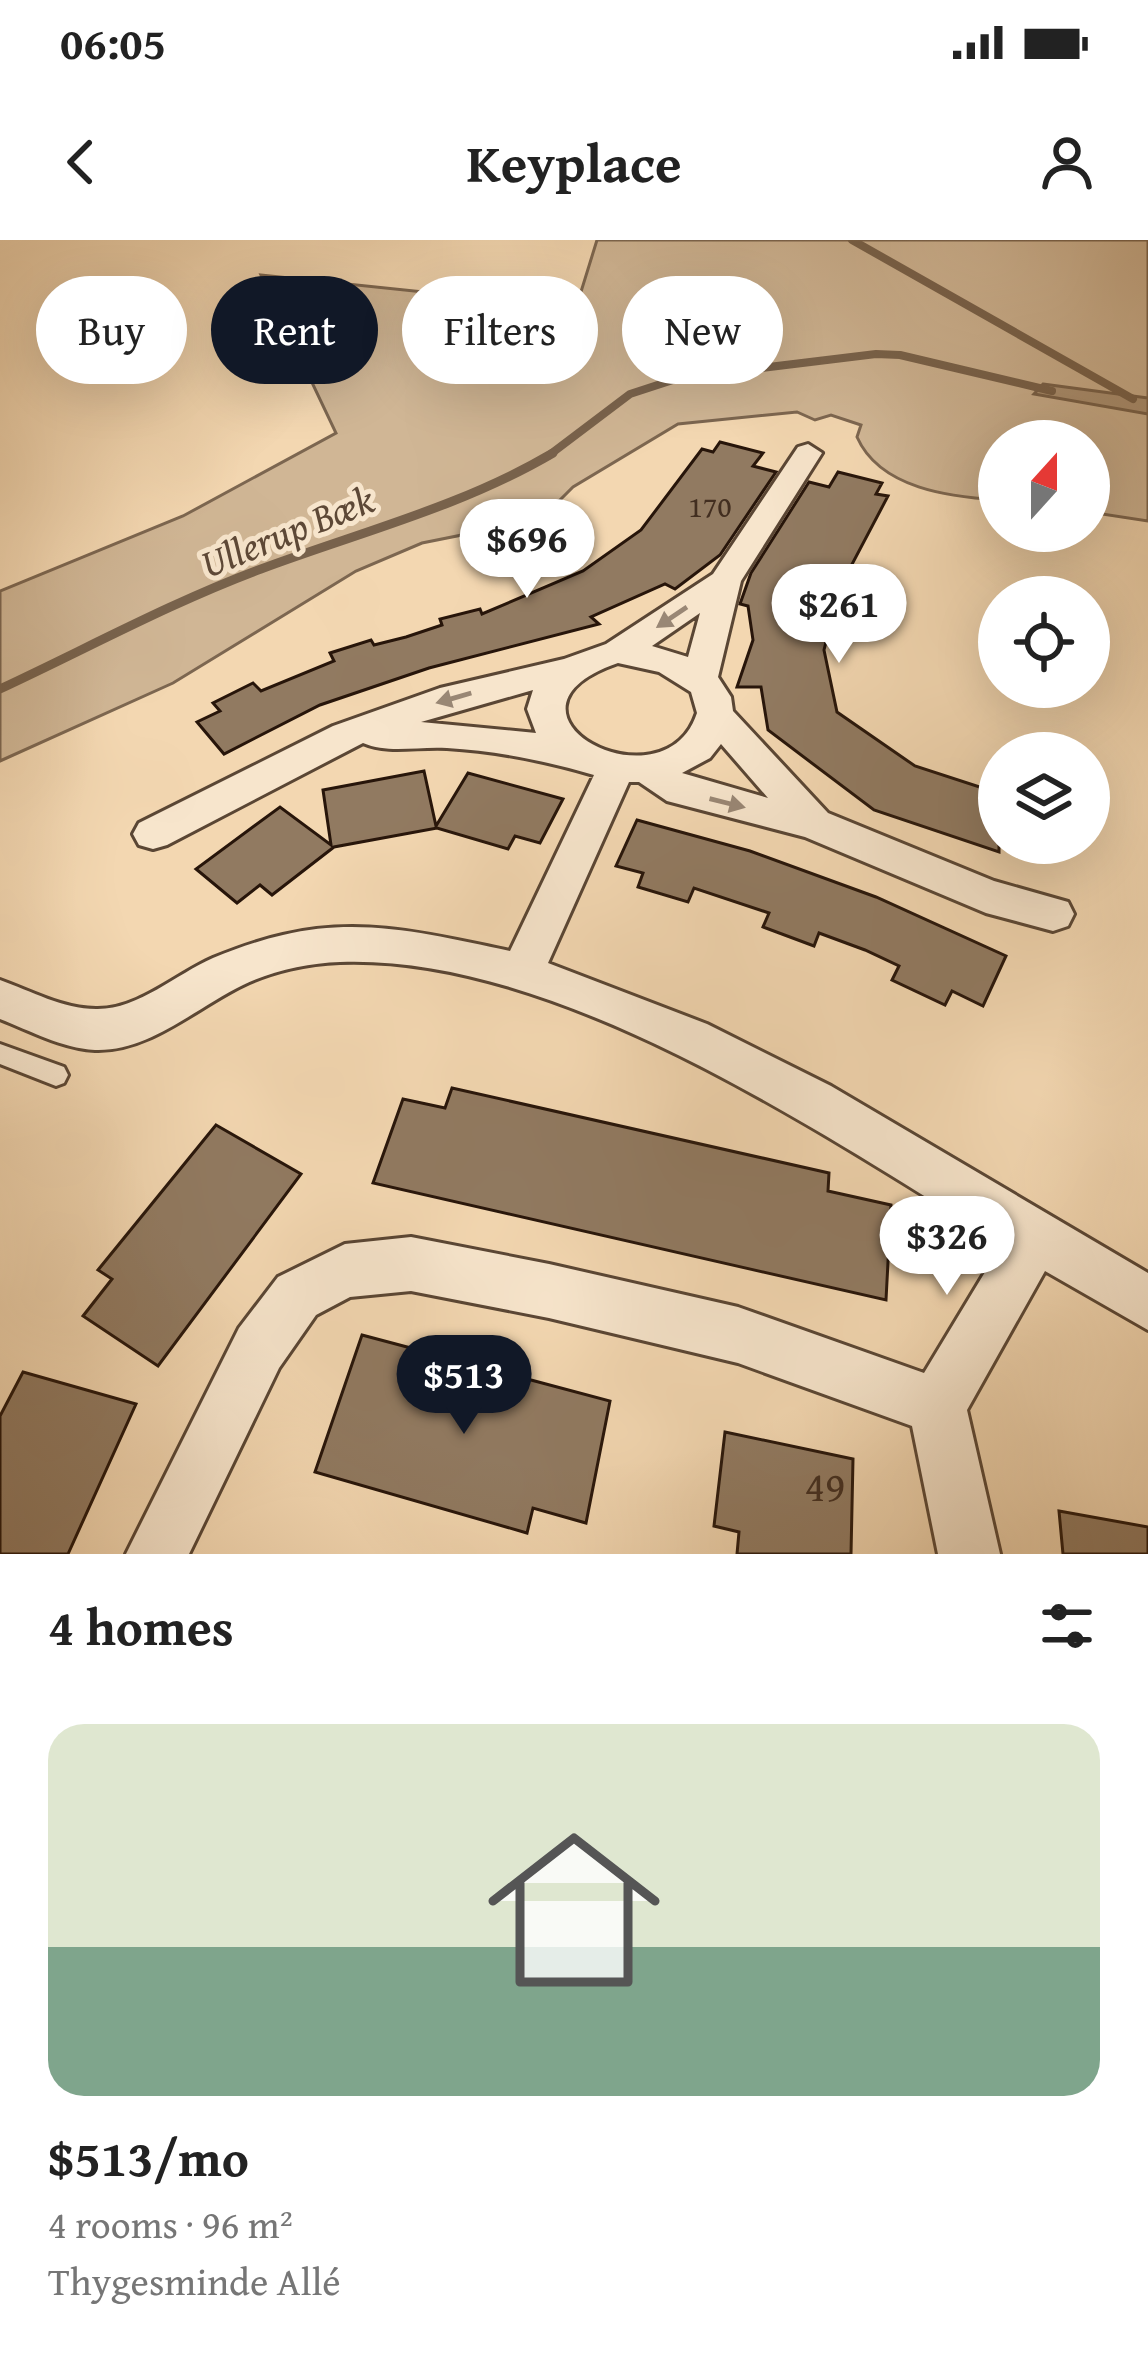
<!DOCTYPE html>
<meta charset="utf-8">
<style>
:root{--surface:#fff;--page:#f6f6f6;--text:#222;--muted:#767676;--line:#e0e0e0;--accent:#111827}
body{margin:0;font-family:"Gentium Book Plus",serif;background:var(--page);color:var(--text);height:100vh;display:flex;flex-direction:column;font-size:45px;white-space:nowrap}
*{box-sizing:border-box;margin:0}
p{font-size:39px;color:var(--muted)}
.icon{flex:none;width:66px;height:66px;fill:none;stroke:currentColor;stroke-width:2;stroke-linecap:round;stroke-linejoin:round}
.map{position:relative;height:1314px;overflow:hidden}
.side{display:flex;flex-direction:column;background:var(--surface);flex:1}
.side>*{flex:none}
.hud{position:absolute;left:36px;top:36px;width:1077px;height:108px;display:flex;gap:24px}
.needle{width:78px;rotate:21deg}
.tools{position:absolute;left:978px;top:180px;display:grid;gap:24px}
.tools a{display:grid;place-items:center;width:132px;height:132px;border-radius:50%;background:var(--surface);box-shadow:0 12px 48px #0002;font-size:60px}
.price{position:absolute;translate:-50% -102px;padding:0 27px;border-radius:42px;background:#fff;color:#222;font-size:39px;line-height:78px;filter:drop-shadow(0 3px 6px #0008)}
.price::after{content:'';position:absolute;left:50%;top:72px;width:36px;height:27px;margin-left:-18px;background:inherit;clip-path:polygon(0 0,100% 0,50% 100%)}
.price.selected{background:var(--accent);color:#fff}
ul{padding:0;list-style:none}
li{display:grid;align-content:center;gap:24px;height:636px;padding:0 48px}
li+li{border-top:3px solid var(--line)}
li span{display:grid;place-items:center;height:372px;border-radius:36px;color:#555}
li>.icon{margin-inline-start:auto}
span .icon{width:216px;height:216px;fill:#fffc;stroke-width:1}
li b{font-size:51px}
h2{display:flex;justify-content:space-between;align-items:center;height:144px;padding:0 48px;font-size:51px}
.pill{padding:0 42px;border-radius:54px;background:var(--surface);box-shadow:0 12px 48px #0002;font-size:42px;line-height:108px}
.pill.selected{background:var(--accent);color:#fff}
.status{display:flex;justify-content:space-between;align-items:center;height:84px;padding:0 60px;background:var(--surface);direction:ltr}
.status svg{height:33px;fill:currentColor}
header{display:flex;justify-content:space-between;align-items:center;height:156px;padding:0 48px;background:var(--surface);font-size:54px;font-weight:700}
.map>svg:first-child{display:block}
</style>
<div class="status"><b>06:05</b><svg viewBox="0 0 49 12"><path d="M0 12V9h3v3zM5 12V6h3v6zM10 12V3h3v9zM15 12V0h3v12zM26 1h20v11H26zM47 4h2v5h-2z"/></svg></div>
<header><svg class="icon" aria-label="back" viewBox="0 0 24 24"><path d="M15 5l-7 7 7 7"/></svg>Keyplace<svg class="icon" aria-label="person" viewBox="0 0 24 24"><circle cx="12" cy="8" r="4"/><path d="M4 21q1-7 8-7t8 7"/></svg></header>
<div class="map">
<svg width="1148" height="1314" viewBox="0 0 1148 1314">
<rect width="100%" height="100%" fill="#f3d7b1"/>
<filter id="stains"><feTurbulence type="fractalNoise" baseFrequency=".00167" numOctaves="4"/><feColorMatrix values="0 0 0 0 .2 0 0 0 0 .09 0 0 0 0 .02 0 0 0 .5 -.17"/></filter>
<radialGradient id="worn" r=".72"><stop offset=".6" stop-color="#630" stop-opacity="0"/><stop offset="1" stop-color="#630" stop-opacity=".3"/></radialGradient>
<!-- green -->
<path fill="#d0b695" stroke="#7c6650" stroke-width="3" d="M 597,0 L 1148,0 L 1148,281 L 1089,272 L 1089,201 L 999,201 L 999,260 C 951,257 880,249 857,197 L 861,185 L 831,175 L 815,180 L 797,172 L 678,184 L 573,247 L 549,271 L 527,282 L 422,303 L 356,331 L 173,443 L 0,521 L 0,351 L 183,276 L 336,193 L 261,35 L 576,68 Z"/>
<!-- water -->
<polygon fill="#ae9578" stroke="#78624c" stroke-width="3" points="1043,144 1148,158 1148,174 1034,154"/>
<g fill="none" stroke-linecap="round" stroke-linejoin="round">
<!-- stream-far1 -->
<g stroke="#78624c" stroke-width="8">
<polyline points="852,0 1133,159"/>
<polyline points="548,216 630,154 679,138 876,114 900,115 1052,151"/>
</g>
<!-- stream -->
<path stroke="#78624c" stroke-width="9" d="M 0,449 C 86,409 172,362 261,329 C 360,292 461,267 553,213"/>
</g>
<!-- building -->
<g fill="#917a61" stroke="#27150a" stroke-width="3">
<polygon points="720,202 763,213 753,226 776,232 720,315 675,349 665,344 591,377 599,384 429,428 320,465 224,514 197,482 220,471 213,463 253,443 261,451 334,421 330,413 371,400 374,405 406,397 442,385 440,379 480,369 482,374 583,331 641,290 702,209 713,212"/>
<polygon points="838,232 882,243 876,254 888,256 840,347 824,410 837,472 915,526 992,551 989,561 999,565 999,612 874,570 768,490 761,447 737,447 753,400 748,366 740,364 751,333 809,242 829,247"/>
<polygon points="424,531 436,586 468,533 563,559 540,603 515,596 508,609 437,588 334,607 272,655 260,645 237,663 196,629 280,567 331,605 323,550"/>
<polygon points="637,580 750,611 876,657 1006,716 983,766 952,751 945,765 892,740 899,726 865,710 819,693 814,706 763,687 769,673 694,648 688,662 638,647 643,633 616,626"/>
<polygon points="452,848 829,933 828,951 891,965 886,1060 373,943 403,859 445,868"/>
<polygon points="216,885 301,934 158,1126 83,1076 112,1039 98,1030"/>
<polygon points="362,1095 610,1161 586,1283 533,1268 527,1293 315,1232"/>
<polygon points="23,1132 136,1164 68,1314 0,1314 0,1176"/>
<polygon points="725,1192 853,1219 851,1314 737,1314 739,1292 714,1286"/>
<polygon points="1059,1271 1148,1287 1148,1314 1063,1314"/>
</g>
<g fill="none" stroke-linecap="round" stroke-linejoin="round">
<defs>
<polygon id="lane" points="0,804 64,827 68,835 64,843 56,846 0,824"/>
<path id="street" d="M 808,204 L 822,213 L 741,341 L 718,437 L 731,457 L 733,471 L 828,573 L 994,641 L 1068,662 L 1074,674 L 1068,686 L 1053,691 L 986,673 L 805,597 L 667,561 L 639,542 L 629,542 L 548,723 L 707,784 L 831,846 L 1148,1033 L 1148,1090 L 1045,1031 L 967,1170 L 1000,1314 L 938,1314 L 912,1186 L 738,1123 L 549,1078 L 411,1051 L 350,1057 L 316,1075 L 279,1128 L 189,1314 L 126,1314 L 239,1088 L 278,1037 L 345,1004 L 411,997 L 549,1024 L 738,1067 L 924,1133 L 1002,1004 C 821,893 558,714 340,722 C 308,723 272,731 243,745 C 197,767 149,812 95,810 C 61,808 31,791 0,779 L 0,740 C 31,751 63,769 96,769 C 138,770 176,734 213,718 C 235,709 260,700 283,695 C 362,676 433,695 510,711 L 594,535 C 546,521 498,511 447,508 C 419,506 388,514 363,503 L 167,605 L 153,609 L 139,605 L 133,594 L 139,583 L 333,486 L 440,448 L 564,419 L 606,404 L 713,334 L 798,207 ZM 700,373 L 688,417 L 652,406 ZM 618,423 L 659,432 L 691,452 L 697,473 C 664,573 476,472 618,423 ZM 533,450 L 527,469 L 536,493 L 421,482 ZM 721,504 L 768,558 L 682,533 L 710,518 Z"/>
</defs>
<!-- lane casing -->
<use href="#lane" stroke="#5a4634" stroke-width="6"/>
<!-- street casing -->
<use href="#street" stroke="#5a4634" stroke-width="6"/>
<!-- lane -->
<use href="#lane" fill="#f7e5cc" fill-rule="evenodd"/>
<!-- street -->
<use href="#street" fill="#f7e5cc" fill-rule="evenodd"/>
</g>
<!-- one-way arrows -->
<defs><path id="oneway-solid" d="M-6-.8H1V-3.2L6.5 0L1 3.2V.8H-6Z" transform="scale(3)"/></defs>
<g fill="#998775">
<use href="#oneway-solid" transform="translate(672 377) rotate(146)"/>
<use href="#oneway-solid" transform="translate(454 458) rotate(164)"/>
<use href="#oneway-solid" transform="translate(727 563) rotate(14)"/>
</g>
<g text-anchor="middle" stroke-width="10" stroke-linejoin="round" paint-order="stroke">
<!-- far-number labels -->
<g font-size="30" fill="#422e20">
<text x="710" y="277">170</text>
</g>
<!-- far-water labels -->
<g font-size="39" font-style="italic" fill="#5d4836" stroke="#f7e5cc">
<text transform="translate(287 291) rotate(-22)" y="14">Ullerup Bæk</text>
</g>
<!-- near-number labels -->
<g font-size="42" fill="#422e20">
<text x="825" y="1261">49</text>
</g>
</g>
<rect width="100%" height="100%" filter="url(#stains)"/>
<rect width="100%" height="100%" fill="url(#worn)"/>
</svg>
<div class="tools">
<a><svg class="needle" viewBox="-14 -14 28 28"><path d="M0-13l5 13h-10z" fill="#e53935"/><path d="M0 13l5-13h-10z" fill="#767676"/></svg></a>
<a><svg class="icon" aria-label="locate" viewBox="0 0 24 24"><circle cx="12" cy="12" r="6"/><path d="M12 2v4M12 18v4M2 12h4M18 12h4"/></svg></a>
<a><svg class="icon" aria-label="layers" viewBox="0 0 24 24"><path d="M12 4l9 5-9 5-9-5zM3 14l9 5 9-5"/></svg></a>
</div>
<b class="price" style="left:527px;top:361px">$696</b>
<b class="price" style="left:839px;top:426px">$261</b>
<b class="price" style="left:947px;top:1058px">$326</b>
<b class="price selected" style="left:464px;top:1197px">$513</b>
<div class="hud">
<a class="pill">Buy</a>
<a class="pill selected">Rent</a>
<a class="pill">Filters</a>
<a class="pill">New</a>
</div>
</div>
<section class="side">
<h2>4 homes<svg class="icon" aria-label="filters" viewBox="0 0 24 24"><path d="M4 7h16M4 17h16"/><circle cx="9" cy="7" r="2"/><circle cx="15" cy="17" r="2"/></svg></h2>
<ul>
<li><span style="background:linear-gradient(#dfe7d0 60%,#7fa58c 0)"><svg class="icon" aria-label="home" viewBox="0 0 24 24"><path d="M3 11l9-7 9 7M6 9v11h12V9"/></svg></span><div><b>$513/mo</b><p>4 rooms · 96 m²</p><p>Thygesminde Allé</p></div></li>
</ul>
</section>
